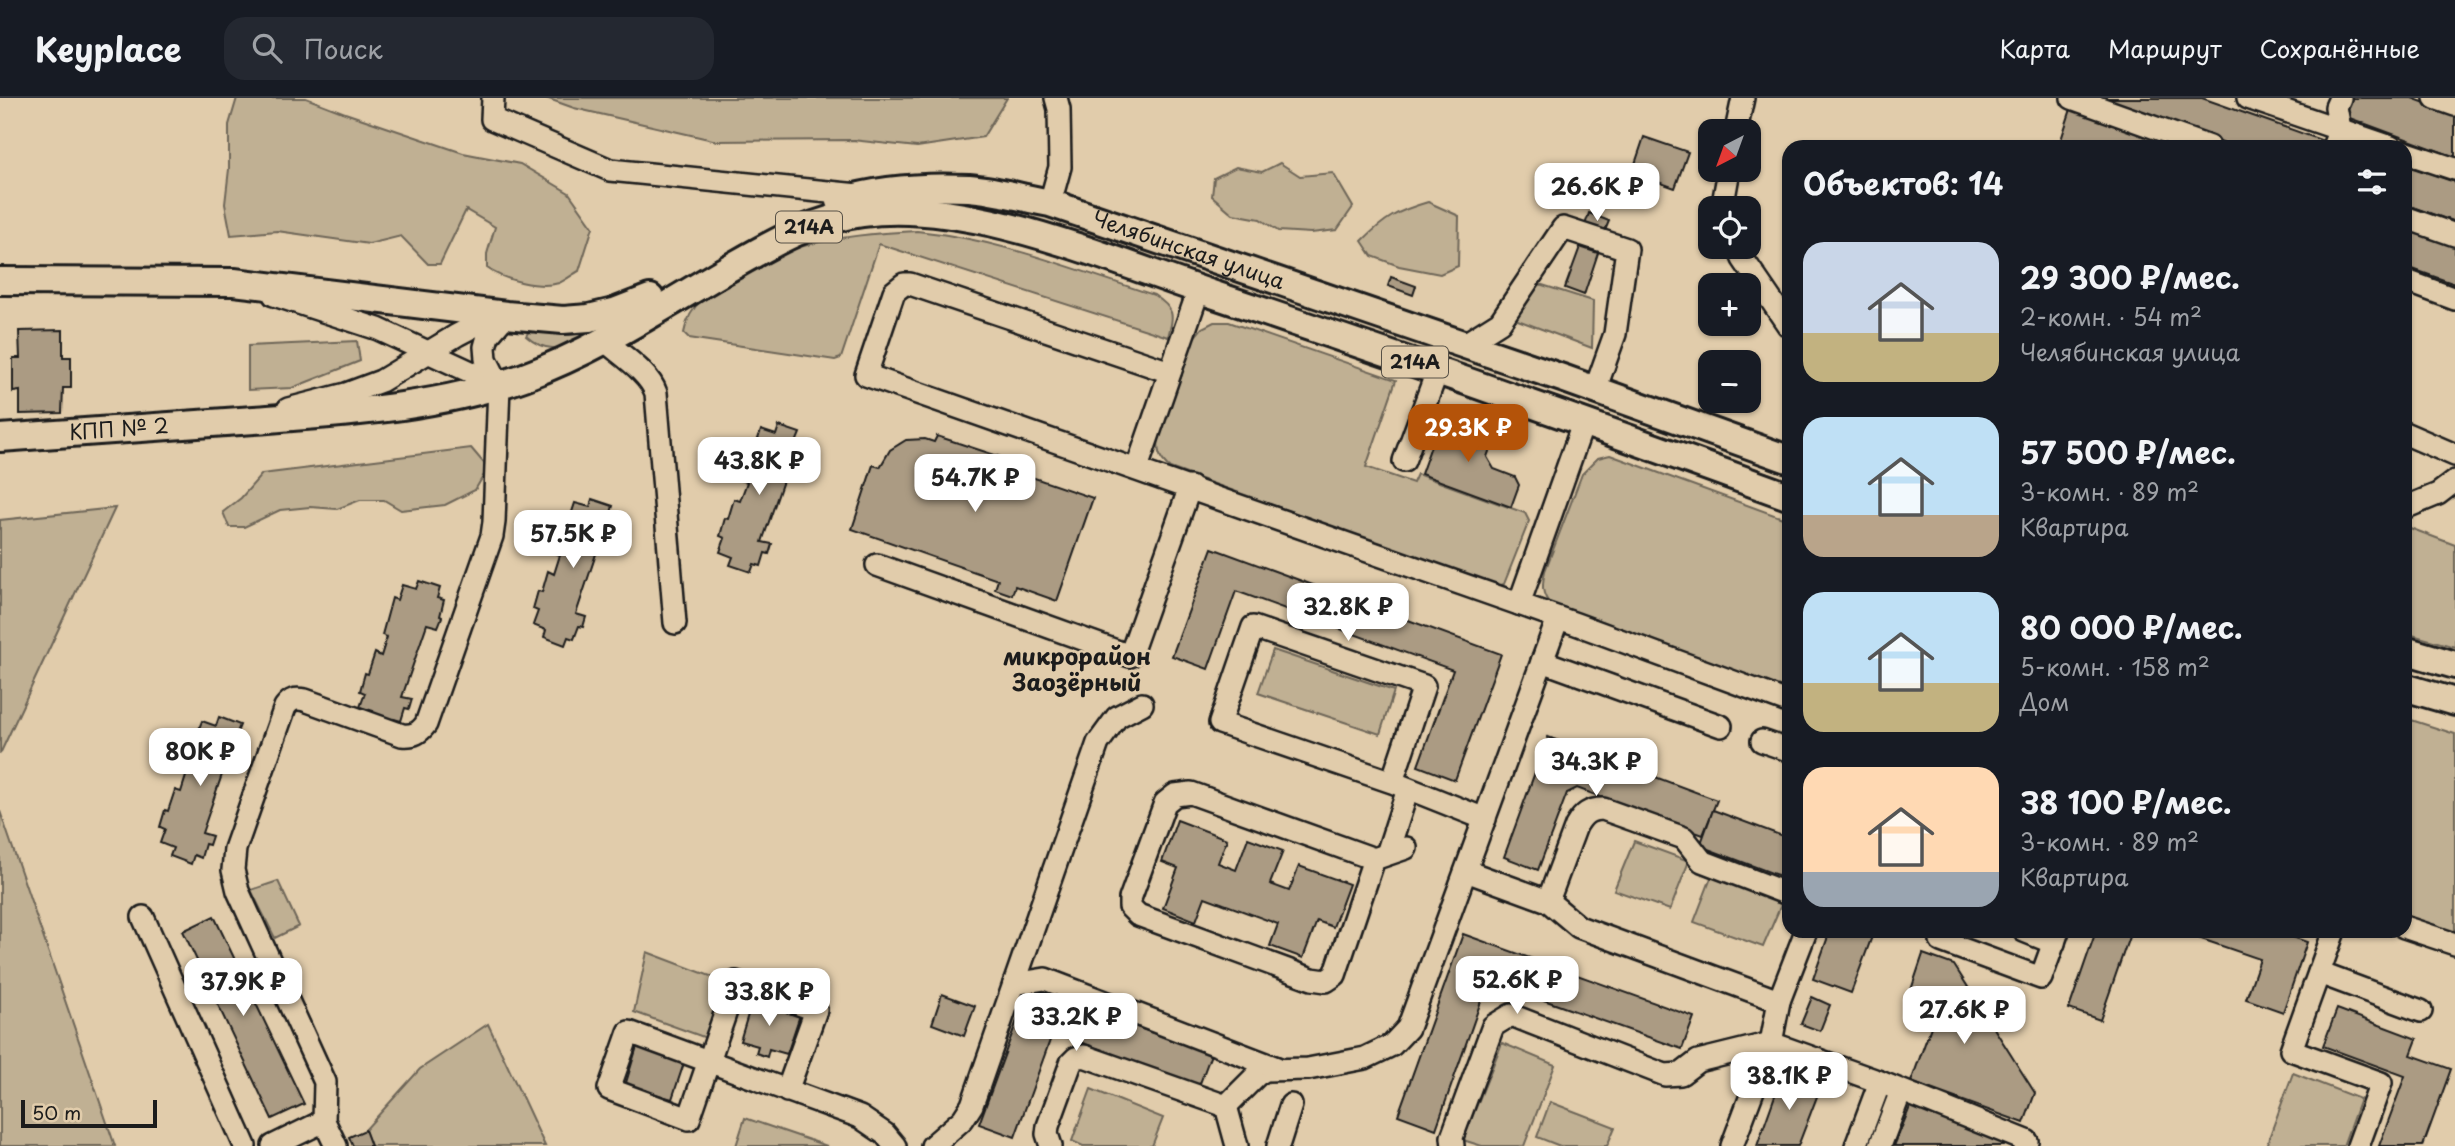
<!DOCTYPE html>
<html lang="ru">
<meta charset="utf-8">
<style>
:root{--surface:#171b24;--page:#242831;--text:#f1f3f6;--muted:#9ea1a6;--line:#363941;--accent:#b45309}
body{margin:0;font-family:"Playpen Sans",sans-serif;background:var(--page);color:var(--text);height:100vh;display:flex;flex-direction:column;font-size:26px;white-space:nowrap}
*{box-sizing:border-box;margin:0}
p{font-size:23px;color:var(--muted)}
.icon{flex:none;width:38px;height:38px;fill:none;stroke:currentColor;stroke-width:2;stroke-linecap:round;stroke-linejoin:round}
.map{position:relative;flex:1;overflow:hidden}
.sheet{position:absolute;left:1782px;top:42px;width:630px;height:798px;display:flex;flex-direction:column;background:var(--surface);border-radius:21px;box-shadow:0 2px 5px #0004}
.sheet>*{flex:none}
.needle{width:46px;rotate:221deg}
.controls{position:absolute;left:1698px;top:21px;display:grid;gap:14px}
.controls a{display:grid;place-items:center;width:63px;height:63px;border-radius:14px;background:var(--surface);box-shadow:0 2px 5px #0004;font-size:35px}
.scale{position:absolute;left:21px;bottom:18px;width:136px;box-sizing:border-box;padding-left:7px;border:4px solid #1c1c1c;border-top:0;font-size:19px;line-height:24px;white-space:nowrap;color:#1c1c1c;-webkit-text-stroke:5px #e1ccab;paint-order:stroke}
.price{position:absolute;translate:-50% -60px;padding:0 16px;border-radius:14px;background:#fff;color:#222;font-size:23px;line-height:46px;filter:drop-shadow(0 2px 4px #0008)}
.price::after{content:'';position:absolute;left:50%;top:42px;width:21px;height:16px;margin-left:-10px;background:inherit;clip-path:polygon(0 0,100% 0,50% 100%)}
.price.current{background:var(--accent);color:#fff}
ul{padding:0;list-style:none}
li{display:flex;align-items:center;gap:21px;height:175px;padding:0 21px}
li span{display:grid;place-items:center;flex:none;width:196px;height:140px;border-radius:21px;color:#555}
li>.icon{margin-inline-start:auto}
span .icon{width:84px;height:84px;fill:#fffc;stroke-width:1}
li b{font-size:30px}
h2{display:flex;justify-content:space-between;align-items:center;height:84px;padding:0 21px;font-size:30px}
header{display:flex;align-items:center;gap:42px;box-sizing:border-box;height:98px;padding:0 35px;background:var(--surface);border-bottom:2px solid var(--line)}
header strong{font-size:33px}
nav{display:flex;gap:38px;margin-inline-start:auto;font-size:24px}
.search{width:490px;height:63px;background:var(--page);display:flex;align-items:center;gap:18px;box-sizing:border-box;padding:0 24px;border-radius:21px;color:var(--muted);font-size:26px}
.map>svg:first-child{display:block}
</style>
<header>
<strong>Keyplace</strong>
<div class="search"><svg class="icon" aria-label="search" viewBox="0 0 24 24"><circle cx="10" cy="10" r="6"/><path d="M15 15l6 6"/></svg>Поиск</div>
<nav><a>Карта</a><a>Маршрут</a><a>Сохранённые</a></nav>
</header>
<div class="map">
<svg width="2455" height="1048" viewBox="0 0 2455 1048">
<rect width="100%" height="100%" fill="#e1ccab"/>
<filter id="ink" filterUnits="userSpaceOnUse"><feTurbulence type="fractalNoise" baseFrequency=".0143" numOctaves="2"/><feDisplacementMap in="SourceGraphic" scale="14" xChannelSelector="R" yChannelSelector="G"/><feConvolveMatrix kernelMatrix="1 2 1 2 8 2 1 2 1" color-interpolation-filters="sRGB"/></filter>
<g filter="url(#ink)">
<!-- green -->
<g fill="#c0b093" stroke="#6e6658" stroke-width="2">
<path d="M 237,0 L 306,0 L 345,15 L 463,55 L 520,66 L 569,95 L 593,129 L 579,173 C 573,176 566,182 559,185 C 540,191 503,182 487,170 L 487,156 L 495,129 L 466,112 L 440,166 L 428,166 L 401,138 L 369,146 L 277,133 L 231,137 L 225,106 L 229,71 L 229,27 Z"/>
<polygon points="546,0 1007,0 983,39 917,49 852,42 717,43 574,10"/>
<polygon points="1280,65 1300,78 1333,75 1353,109 1337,132 1311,135 1278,133 1260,121 1233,116 1212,98 1214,80 1236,69 1262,74"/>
<path d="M 1428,104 L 1459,118 L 1458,168 L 1440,176 L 1399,168 L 1372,158 L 1362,143 C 1385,120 1397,113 1428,104 Z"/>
<path d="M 917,133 C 999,141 1076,172 1154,197 C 1175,211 1174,216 1168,239 L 879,146 L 841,260 L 835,262 L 689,240 L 684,235 C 689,205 712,192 737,179 C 757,168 778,156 800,149 C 838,138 878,135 917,133 Z"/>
<polygon points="1536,185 1593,203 1592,250 1507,218"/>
<path d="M 1214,224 L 1229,224 L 1396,282 L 1366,369 L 1413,385 L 1417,376 L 1525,415 L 1529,423 L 1504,486 L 1498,488 L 1170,370 C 1158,360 1157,352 1159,337 L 1192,242 L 1202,230 Z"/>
<path d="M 536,232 L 569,237 L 603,234 C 575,245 552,262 526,238 L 529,233 Z"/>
<polygon points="357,243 360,263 292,290 248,292 248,248"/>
<polygon points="471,350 488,370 475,392 445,407 401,412 384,402 360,402 337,411 310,409 280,412 244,429 229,429 223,414 241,400 262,376"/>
<path d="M 1610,357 L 1788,422 L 1788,595 L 1551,507 C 1541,496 1542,487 1545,473 L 1582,376 L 1598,360 Z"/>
<polygon points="115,410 0,656 0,422"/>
<polygon points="2410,430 2455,447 2455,549 2405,535 2405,432"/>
<polygon points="1273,552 1394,593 1380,636 1258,595"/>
<polygon points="2405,620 2455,636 2455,836 2405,819"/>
<polygon points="0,713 115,1048 0,1048"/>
<polygon points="1634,743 1689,763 1670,812 1614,792"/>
<polygon points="1714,772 1784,800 1763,849 1694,824"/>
<polygon points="278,783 299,828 275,840 251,792"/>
<polygon points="647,854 729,885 709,941 634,914"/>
<polygon points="488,926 545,1048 371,1048 365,1032 420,971"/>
<polygon points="1502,945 1555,967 1524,1048 1482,1048 1463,1042"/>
<polygon points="2293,975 2360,1001 2343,1048 2266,1048"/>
<polygon points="1091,991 1163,1020 1152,1048 1083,1048 1072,1043"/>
<polygon points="1550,1004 1615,1029 1607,1048 1560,1048 1537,1039"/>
<polygon points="745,1020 827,1048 736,1048"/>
</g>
<!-- building -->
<g fill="#ab9b83" stroke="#1c1c1c" stroke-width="2">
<polygon points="2093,0 2202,0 2324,43 2322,49 2234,49"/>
<polygon points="2351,0 2412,0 2455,16 2455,59 2344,18"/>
<polygon points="2071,11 2180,49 2071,49 2060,45"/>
<polygon points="1644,39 1688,54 1675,90 1632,75"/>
<polygon points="2404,67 2455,84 2455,124 2404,106"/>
<polygon points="1589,115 1609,123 1604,135 1585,127"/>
<polygon points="2404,127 2455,145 2455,186 2404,168"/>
<polygon points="1580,149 1598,155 1584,197 1565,190"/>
<polygon points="1391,179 1416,188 1413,197 1388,188"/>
<polygon points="63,232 63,259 71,259 71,290 63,290 62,315 20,316 20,293 13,294 13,260 20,260 19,233"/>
<polygon points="1451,324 1494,340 1487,359 1494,371 1515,379 1519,387 1511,409 1421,376 1437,331"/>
<polygon points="779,328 800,335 796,345 804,348 799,364 801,364 798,374 787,371 762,444 772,446 769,456 765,455 761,468 754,466 751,474 730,467 733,459 720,454 725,440 720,438 725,420 728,421 734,401 740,403 747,384 741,382 752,345 756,347 761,332 776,337"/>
<polygon points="937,338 1007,361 1011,372 1093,400 1057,503 1015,488 1012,497 995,491 998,482 852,431 873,367 880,369 890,352 906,342 925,341 934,344"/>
<polygon points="592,401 613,408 610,418 618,420 613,437 615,437 612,447 600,444 576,516 586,519 583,529 579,528 574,541 568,539 565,547 544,539 546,532 533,527 538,513 533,511 538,493 542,494 548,473 554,476 560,457 555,455 565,418 570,420 575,405 590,409"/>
<polygon points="1212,450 1501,556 1455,682 1418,668 1453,572 1236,493 1208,571 1172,558"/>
<polygon points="419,483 440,490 437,500 444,502 440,518 442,519 438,529 427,526 402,599 412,601 409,611 405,610 401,623 394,621 391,629 370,621 373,613 360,609 365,595 360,593 365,575 368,576 375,555 381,558 387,539 382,537 392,500 397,502 402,487 416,491"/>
<polygon points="219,619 240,627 236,637 244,639 240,655 242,655 238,666 227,662 202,735 212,738 209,747 205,746 201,760 194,757 191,766 170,758 173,750 160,745 165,731 160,729 165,712 168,713 175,692 181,694 187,675 182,673 192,637 196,638 202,623 216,628"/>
<polygon points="1548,639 1717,702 1703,737 1577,690 1567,695 1538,772 1504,759"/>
<polygon points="1713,712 1788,740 1788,781 1700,748"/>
<polygon points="1177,722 1227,741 1218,765 1236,772 1248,740 1283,753 1270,786 1289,793 1299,768 1349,786 1333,829 1317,823 1303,860 1270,848 1278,826 1205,799 1196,823 1163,810 1178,770 1162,764"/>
<polygon points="214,818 304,1006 272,1021 183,833"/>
<polygon points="1830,833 1874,833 1851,895 1813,881"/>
<polygon points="2096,833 2131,833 2100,922 2069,911"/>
<polygon points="2178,833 2276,833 2307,844 2283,914 2246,901 2260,861"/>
<polygon points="1463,836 1694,919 1682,951 1493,884 1486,889 1436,1031 1398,1017"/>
<polygon points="1923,856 1954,867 2035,995 2024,1025 1911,984 1933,923 1904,913"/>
<polygon points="1029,890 1211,956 1199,988 1053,934 1015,1039 979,1026"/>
<polygon points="942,896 975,908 964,938 932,926"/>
<polygon points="1812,899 1830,907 1820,933 1801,926"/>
<polygon points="753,900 800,917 787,956 769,951 767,959 756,955 758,948 740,943"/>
<polygon points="2337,911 2417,941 2411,957 2451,971 2423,1048 2379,1048 2405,978 2323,948"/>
<polygon points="638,945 685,962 672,1001 655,996 652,1004 625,988"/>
<polygon points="1783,975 1821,988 1798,1048 1757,1048"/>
<polygon points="1912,1004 2006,1043 2004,1048 1894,1048"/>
<polygon points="365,1032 371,1048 353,1048 349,1039"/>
</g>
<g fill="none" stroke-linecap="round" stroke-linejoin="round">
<defs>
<g id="minor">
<polyline points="493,0 492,21 610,72 858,97"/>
<polyline points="2072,0 2209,49"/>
<polyline points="2248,0 2391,49"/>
<polyline points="2435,0 2455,7"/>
<polyline points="1736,33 1743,0"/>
<polyline points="2333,49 2340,31 2336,9 2340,0"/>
<polyline points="2404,54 2455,71"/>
<polyline points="1050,105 1060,69 1059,11 1056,0"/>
<polyline points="1726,110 1724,100 1729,72"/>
<polyline points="2404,119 2455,137"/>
<polyline points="1738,149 1743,161 1788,227"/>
<polyline points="2404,182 2455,201"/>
<polyline points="274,197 378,231 499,287"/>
<path d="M 604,242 C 621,257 649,274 656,295 L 675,525"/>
<polyline points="1465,246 1500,224 1563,130 1627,151 1615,236 1595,292"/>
<polyline points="1170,274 910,186 904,186 894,194 866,277 1576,526 1788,604"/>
<polyline points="288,311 346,296 381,283 457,237 480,225 504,218"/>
<polyline points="2404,335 2455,357"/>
<polyline points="1404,363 1438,271"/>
<polyline points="1137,370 1199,191"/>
<polyline points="2404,410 2438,396 2455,383"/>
<polyline points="877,467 1130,558 1190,389"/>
<polyline points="1519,506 1584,323"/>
<polyline points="1542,563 1721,628"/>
<polyline points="1762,643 1788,652"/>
<polyline points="1392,684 1424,588 1253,529 1220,625 1392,684 1485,721"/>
<polyline points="1387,756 1408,691"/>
<polyline points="1374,761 1335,877 1326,883 1312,881 1138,817 1130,809 1130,801 1165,705 1175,697 1191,695 1374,761 1406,750"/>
<polyline points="1466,773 1548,803 1579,829 1779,903"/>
<path d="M 1548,803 L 1576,728 C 1583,716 1589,711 1603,711 L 1684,740 L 1702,763 L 1788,796"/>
<polyline points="143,819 245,1048"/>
<polyline points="2404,829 2455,846"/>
<polyline points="1945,833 1941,843 2041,880 2058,833"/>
<polyline points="2024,833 2054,845"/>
<polyline points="2334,833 2291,952 2381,985 2358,1048"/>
<polyline points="2319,875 2421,913"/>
<polyline points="1014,886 1098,645 1117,619 1142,606"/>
<polyline points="1880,984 2027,1043 2025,1048"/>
<polyline points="787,993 816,912 736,884 689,1021 609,991 629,934 860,1019 885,1036 895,1048"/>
<polyline points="1226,1008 1257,977 1265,972 1308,971 1365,960 1392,947 1408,930 1558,520"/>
<polyline points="1226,1008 1237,1048"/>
<polyline points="273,1048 324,1023"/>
<path d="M 336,1048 L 324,1023 L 325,984 L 238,793 L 233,772 L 235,751 L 285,609 C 291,601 295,600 305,602 L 402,637 C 414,638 419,635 426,626 L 492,438 L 494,424 L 499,287 L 486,261 L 485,249 L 488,238 L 506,217"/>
<polyline points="932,1048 963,1021 972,1007 1014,886 1045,881 1277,970"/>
<polyline points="1051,1048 1047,1036 1048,1028 1071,965 1076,960 1084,958 1226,1008"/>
<polyline points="1278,1048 1291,1007"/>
<polyline points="1453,1048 1452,1039 1493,928 1511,917 1665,977 1681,976 1698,963 1771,945 1880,984 1856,1048"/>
<polyline points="1732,1048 1771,945 1779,903 1806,833"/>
<polyline points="1880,1048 1901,993"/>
</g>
<g id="major">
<path id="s1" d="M 840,103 C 880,91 927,88 969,90 C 996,92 1023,100 1050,105 L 1565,281 L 1788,361"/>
<polyline points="0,183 234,184 506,217 563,222 589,220 614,214 650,200"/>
<path id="s2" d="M 0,340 C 85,334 170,328 254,322 C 345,315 438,310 524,279 C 595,253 659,211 724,173 C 768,148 812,121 862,115 C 970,100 1107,161 1209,195 C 1403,260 1596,328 1788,398"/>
<polyline points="2404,552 2455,567"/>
<polyline points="2404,589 2455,604"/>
</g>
</defs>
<!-- minor casing -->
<use href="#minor" stroke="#1c1c1c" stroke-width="26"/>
<!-- major casing -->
<use href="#major" stroke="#1c1c1c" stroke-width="32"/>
<!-- minor -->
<use href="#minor" stroke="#e1ccab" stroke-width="21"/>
<!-- major -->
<use href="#major" stroke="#e1ccab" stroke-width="26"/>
</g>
</g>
<g text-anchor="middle" stroke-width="5" stroke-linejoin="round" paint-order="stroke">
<!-- shield labels -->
<g fill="#e1ccab" stroke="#575147" stroke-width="2">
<rect x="776" y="113.5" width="66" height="31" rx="5"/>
<rect x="1382" y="248.5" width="66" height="31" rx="5"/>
</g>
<g font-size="19" font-weight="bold" fill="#1c1c1c">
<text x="809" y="136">214А</text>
<text x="1415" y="271">214А</text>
</g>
<!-- street labels -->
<g font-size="21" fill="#1c1c1c" stroke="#e1ccab">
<text dy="7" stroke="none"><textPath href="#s1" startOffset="359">Челябинская улица</textPath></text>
<text dy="7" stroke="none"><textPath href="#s2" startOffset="119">КПП № 2</textPath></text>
</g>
<!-- neighbourhood labels -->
<g font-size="23" font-weight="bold" fill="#1c1c1c" stroke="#e1ccab">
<text x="1077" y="567">микрорайон<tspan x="1077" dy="26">Заозёрный</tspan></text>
</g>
</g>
</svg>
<div class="controls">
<a><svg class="needle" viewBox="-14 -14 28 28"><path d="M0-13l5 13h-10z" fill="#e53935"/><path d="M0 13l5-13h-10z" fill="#9ea1a6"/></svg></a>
<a><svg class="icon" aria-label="locate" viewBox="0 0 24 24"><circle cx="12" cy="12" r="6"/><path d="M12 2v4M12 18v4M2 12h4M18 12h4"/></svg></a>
<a>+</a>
<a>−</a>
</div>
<div class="scale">50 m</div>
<b class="price" style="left:1597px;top:125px">26.6K ₽</b>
<b class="price current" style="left:1468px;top:366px">29.3K ₽</b>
<b class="price" style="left:759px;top:399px">43.8K ₽</b>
<b class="price" style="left:975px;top:416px">54.7K ₽</b>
<b class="price" style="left:573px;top:472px">57.5K ₽</b>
<b class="price" style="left:1348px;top:545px">32.8K ₽</b>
<b class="price" style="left:200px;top:690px">80K ₽</b>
<b class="price" style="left:1596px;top:700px">34.3K ₽</b>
<b class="price" style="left:1517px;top:918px">52.6K ₽</b>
<b class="price" style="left:243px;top:920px">37.9K ₽</b>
<b class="price" style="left:769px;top:930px">33.8K ₽</b>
<b class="price" style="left:1964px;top:948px">27.6K ₽</b>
<b class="price" style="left:1076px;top:955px">33.2K ₽</b>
<b class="price" style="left:1789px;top:1014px">38.1K ₽</b>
<section class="sheet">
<h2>Объектов: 14<svg class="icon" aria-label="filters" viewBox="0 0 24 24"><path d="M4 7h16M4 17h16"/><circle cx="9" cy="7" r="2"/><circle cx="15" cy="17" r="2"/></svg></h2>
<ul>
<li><span style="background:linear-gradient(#c9d6e8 65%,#c2b280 0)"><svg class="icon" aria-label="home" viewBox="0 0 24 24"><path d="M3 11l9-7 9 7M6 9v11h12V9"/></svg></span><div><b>29 300 ₽/мес.</b><p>2-комн. · 54 m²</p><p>Челябинская улица</p></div></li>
<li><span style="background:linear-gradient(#bfe0f5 70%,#b9a48a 0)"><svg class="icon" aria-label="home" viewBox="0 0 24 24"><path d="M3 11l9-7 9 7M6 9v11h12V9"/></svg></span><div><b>57 500 ₽/мес.</b><p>3-комн. · 89 m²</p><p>Квартира</p></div></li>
<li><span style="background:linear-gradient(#bfe0f5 65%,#c2b280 0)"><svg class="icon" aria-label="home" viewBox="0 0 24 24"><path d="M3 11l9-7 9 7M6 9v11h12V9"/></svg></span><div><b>80 000 ₽/мес.</b><p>5-комн. · 158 m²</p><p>Дом</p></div></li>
<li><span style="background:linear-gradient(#ffd9b3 75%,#9aa5b1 0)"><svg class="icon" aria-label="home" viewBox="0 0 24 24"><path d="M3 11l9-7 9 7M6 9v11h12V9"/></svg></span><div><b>38 100 ₽/мес.</b><p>3-комн. · 89 m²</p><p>Квартира</p></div></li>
</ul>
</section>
</div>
